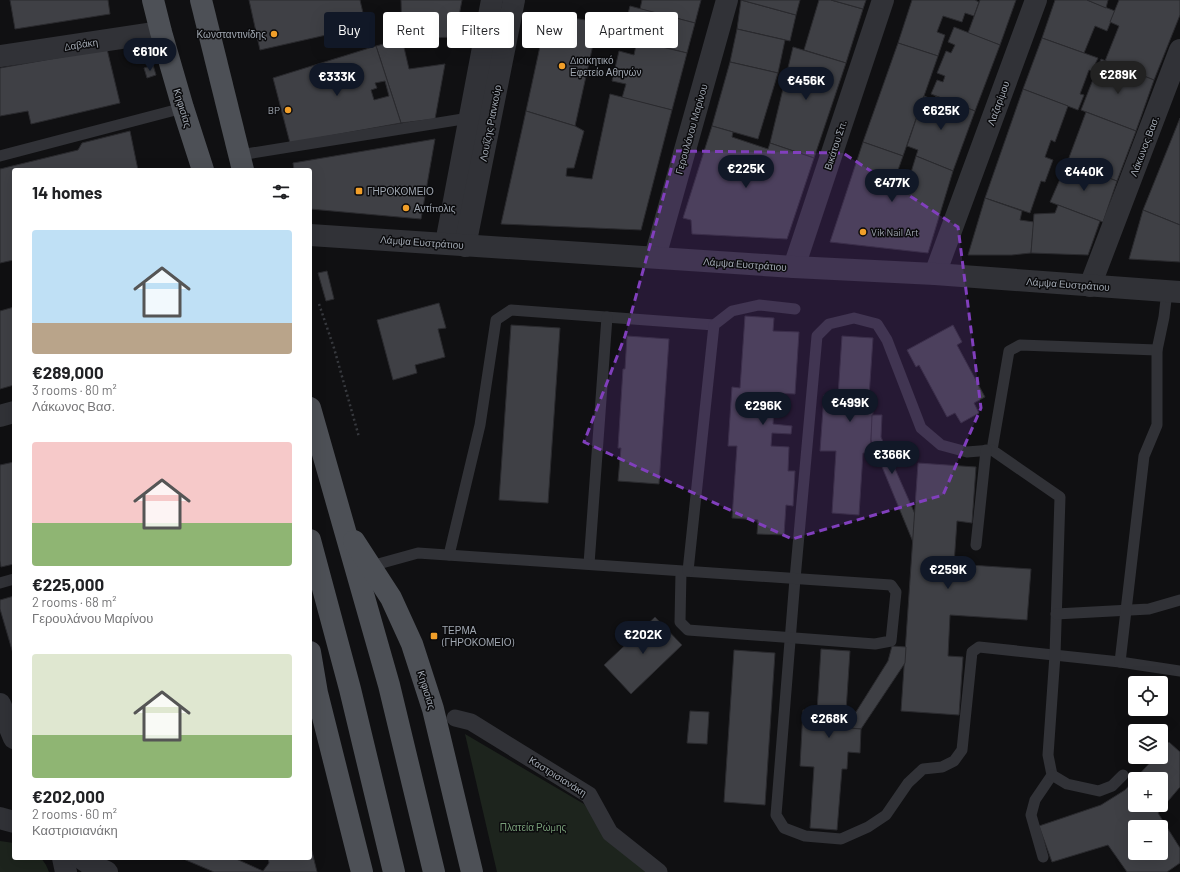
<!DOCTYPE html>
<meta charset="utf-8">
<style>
:root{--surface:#fff;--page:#f2f2f2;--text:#202124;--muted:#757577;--accent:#111827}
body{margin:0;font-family:Barlow,sans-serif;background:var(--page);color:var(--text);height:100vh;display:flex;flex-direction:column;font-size:15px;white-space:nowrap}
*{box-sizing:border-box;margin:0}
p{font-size:13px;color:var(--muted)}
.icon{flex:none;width:22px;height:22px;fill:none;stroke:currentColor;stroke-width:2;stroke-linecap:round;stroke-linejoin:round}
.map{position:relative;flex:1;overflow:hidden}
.drawer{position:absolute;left:12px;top:168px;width:300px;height:692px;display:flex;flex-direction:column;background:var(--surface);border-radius:4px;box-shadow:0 4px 16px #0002}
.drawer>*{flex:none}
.top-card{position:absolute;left:324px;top:12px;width:380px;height:36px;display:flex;gap:8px}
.buttons{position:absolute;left:1128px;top:676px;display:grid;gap:8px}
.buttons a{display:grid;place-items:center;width:40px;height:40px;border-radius:4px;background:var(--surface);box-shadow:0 4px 16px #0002;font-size:20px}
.price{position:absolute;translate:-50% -34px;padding:0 9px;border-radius:14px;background:var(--accent);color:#fff;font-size:13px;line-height:26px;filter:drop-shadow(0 1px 2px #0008)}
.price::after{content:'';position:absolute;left:50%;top:24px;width:12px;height:9px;margin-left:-6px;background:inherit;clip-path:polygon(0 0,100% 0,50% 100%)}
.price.selected{background:#222;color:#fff}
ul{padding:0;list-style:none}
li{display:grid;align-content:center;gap:8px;height:212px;padding:0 20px}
li span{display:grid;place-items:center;height:124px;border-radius:4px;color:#555}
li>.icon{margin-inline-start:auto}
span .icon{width:72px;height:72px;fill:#fffc;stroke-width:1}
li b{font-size:17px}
h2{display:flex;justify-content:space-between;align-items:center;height:48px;padding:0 20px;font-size:17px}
.pill{padding:0 14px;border-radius:4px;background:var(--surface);box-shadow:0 4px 16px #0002;font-size:14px;line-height:36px}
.pill.selected{background:var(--accent);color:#fff}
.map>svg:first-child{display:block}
</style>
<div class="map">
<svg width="1180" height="872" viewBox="0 0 1180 872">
<rect width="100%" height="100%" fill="#101012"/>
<!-- green -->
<g fill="#1d241d">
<polygon points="465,734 584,804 612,843 652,872 497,872"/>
<polygon points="0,841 14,843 14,858 41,858 46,865 49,872 0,872"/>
</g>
<!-- building -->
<g fill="#3f4045" stroke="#2a2a2e" fill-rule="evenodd">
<polygon points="10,0 108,0 110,14 15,29"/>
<polygon points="249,0 360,0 366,26 260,50"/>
<polygon points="401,0 462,0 455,37 402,39"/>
<polygon points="642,0 701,0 695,23 640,9"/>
<polygon points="741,0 796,15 790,41 737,29"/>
<polygon points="741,0 800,0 796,15"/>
<polygon points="819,0 831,0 863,9 846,63 804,50"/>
<polygon points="831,0 866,0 863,9"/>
<polygon points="912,0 975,0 979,2 974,16 965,13 962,22 943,16 937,32 945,35 938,56 898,43"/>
<polygon points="980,0 1016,0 1000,45 968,33"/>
<polygon points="1055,0 1087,0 1115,11 1107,31 1095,26 1084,53 1042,38"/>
<polygon points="1087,0 1108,0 1106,8"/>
<polygon points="1119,0 1180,0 1180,15 1154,80 1105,61 1119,26 1110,22"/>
<polygon points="630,6 695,23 687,53 622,37"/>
<polygon points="547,14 598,22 575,126 526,111"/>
<polygon points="954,27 1000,45 975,111 931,94 937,80 943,82 945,76 937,73 946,51 951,53 955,45 948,42"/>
<polygon points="737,29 785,40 778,73 730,62"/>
<polygon points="1042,38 1098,58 1092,71 1089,70 1080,94 1084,95 1078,110 1023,89"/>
<polygon points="402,39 409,69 445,64 435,119 401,123 376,46"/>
<polygon points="637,41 687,53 672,110 622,98 626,84 612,81 619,51 634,55"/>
<polygon points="898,43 938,56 903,156 863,142"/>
<path d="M 376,46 L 401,123 L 290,143 L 273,78 ZM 385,81 L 389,96 L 374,100 L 371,90 L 377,88 L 375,83 Z"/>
<polygon points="793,47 846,63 814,158 770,143"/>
<polygon points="107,49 120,103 31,124 28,111 0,116 0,68"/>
<polygon points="1101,59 1154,80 1136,131 1081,110"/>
<polygon points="730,62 778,73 758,139 712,126"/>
<polygon points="153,65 156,75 147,78 144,68"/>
<polygon points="1023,89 1068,106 1055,142 1051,140 1045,157 1053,160 1045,182 1041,181 1030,213 985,198"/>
<polygon points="610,94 672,110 641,230 501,224 526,111 575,126 584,131 574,168 567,168 566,176 592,179"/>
<polygon points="924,96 934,100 936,96 975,111 953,171 916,156 918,150 907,146"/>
<polygon points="1086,112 1136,131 1117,181 1067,163"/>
<polygon points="1180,118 1180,225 1143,210"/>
<polygon points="712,126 733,132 732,137 768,149 770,143 814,158 787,239 692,234 691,220 683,218"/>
<polygon points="130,131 138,170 14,170 14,260 0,263 0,169 78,150 82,143"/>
<polygon points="435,139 421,219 310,209 310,170 294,170 293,163"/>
<polygon points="863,142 903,156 892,187 906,189 916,156 953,171 928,253 830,242"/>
<polygon points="1067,163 1117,181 1103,222 1050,202"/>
<polygon points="985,198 1022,211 1020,220 1034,222 1031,253 1012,255 968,255"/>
<polygon points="1058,205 1100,221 1088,255 1031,253 1034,214 1055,213"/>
<polygon points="1143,210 1180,225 1180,262 1129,259"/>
<polygon points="327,271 334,299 326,301 318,273"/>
<polygon points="439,303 446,328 438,329 445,357 415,365 417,373 393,380 377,320"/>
<polygon points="14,307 14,385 0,389 0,311"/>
<polygon points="745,316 774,318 773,331 799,332 795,394 775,393 773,424 792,426 791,434 772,433 771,446 789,447 788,471 795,471 793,506 786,505 784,535 757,534 758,520 732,518 737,446 728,446 732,387 740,388"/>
<polygon points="511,325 560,328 548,503 499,500"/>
<polygon points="953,325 962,342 957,345 985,397 974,403 979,413 961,423 955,413 947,417 919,365 916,367 907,350"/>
<polygon points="627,336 669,339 659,484 618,481 621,448 618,448 623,369 625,369"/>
<polygon points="842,336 873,338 869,397 874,398 870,453 863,453 859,515 832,513 836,451 820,451 824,395 838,396"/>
<polygon points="872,415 882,415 881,437 915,514 913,542 871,440"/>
<polygon points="14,462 14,564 1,567 0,561 0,465"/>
<polygon points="918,463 976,467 972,523 957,521 954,564 1031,569 1027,620 950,615 948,656 963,657 959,715 901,711"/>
<polygon points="14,596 14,657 0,609 0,600"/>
<polygon points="655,617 682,645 631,694 604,665"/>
<polygon points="892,646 906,647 905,663 861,729 849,728 851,712 856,712 888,661"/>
<polygon points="821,649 850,651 846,711 851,712 849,728 861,729 860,753 848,752 847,769 842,769 837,830 810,828 814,767 800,766 803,710 817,711"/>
<polygon points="734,650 775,653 765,805 724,802"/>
<polygon points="690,711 709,712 707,744 687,743"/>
<path d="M 1169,742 L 1180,752 L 1180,787 L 1158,813 L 1180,848 L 1180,863 L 1167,872 L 1127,872 L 1108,845 L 1052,862 L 1039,826 L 1101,805 L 1125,790 L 1135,779 L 1135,805 L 1161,805 L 1161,779 L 1135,779 L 1155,757 L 1161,757 L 1161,750 ZM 1135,827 L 1161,827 L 1161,853 L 1135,853 Z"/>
<polygon points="310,843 317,872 214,872 181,858 234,858 263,871 269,863 268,858 310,858"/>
</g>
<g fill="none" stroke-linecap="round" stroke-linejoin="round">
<!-- path -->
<polyline stroke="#37393e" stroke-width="2.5" stroke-dasharray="2 3" stroke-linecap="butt" points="319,304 334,348 359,437"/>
<!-- service -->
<g stroke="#313237" stroke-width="11">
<polyline points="240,155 469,118"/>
<polyline points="0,156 183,108"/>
<polyline points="1157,350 1020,345 1009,351 992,450 967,452 941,445 921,428 887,340 877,324 854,318 829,324 817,336 795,579 776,815 784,828 805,836 841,839 868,827 886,815 908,783 923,769 942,767 954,761 962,750 972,652 979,647 1120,662 1180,671"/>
<polyline points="992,450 1060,497 1055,655 1048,755 1052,775 1035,800 1031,815 1043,857"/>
<polyline points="976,545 986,450"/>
<polyline points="449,555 480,425 496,320 511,310 714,325"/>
<polyline points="589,564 607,317"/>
<polyline points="371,566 418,553 891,585 896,592 891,641 875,644 688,630 680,622 681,571"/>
<polyline points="688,571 714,325 732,311 759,305 795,309"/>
<polyline points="0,583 14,579"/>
<polyline points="1056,614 1149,609 1180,600"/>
<polyline points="1120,662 1144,456 1157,425 1157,350 1164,317 1167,291"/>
<polyline points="1052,775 1067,784 1099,791 1112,786 1123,775"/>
</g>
<!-- pedestrian -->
<polyline stroke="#313237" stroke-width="17" points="455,718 471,722 589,795 610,833 659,872"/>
<!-- minor -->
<g stroke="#313237" stroke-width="22">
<polyline points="0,56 161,32"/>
<polyline points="446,243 492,0"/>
<polyline points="465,246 514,0"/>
<polyline points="655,257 727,0"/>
<polyline points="794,267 883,0"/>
<polyline points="935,274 1036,0"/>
<polyline points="1090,286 1180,50"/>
<polyline points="0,416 14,412"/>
<polyline points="0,704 14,738"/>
<polyline points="0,818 14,822"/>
<polyline points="63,858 66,872"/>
<polyline points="81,858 91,865 107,872"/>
</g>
<!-- tertiary -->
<polyline stroke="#313237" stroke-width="22" points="310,235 794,267 935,274 1180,292"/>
<!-- primary -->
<g stroke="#4d5056" stroke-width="22">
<polyline points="153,0 161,32 183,108 203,170"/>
<polyline points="201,0 243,170"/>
<polyline points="310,408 389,685 434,872"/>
<polyline points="310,540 350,689 394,872"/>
<polyline points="354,541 391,598 412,644 433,709 472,872"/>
<polyline points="310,652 317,693 362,872"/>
</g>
</g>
<!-- marked area -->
<path fill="#813fbd" fill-opacity="0.2" stroke="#813fbd" stroke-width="3" stroke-dasharray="8 5" stroke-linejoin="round" d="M 676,151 L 843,153 L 958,227 L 981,408 L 943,495 L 792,539 L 584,442 L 625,336 Z"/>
<!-- markers -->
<g fill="#f19f29" stroke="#0b0b0d" stroke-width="1.5">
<circle cx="274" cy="34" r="4"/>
<circle cx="562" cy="66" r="4"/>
<circle cx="288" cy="110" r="4"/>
<rect x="355" y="187" width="8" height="8" rx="2"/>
<circle cx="406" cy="208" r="4"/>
<circle cx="863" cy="232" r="4"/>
<rect x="430" y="632" width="8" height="8" rx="2"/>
</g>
<g text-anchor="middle" stroke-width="3" stroke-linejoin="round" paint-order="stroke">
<!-- poi labels -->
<g font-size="10" fill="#a1a8b2" stroke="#0b0b0d" text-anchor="start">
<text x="266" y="38" text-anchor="end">Κωνσταντινίδης</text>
<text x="570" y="64">Διοικητικό<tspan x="570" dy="12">Εφετείο Αθηνών</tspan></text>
<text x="280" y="114" text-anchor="end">BP</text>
<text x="367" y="195">ΓΗΡΟΚΟΜΕΙΟ</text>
<text x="414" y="212">Αντίπολις</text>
<text x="871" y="236">Vik Nail Art</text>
<text x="442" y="634">ΤΕΡΜΑ<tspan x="442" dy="12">(ΓΗΡΟΚΟΜΕΙΟ)</tspan></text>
</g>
<!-- street labels -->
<g font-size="10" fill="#a1a8b2" stroke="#0b0b0d">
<text transform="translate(81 44) rotate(-9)" y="4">Δαβάκη</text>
<text transform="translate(998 103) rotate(-70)" y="4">Λαζαρίμου</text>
<text transform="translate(183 108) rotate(73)" y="4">Κηφισίας</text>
<text transform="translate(490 123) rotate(-79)" y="4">Λουΐζης Ριανκούρ</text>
<text transform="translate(691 129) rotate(-74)" y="4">Γερουλάνου Μαρίνου</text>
<text transform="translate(835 145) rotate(-72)" y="4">Βικάτου Σπ.</text>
<text transform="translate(1144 146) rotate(-69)" y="4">Λάκωνος Βασ.</text>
<text transform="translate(422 242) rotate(4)" y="4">Λάμψα Ευστράτιου</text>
<text transform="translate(745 264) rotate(4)" y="4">Λάμψα Ευστράτιου</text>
<text transform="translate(1068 284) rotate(4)" y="4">Λάμψα Ευστράτιου</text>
<text transform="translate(427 690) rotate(73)" y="4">Κηφισίας</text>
<text transform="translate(558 776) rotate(32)" y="4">Καστρισιανάκη</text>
</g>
<!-- park labels -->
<g font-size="10" fill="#789e78" stroke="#0b0b0d">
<text x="533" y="831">Πλατεία Ρώμης</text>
</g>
</g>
</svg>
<div class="buttons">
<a><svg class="icon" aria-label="locate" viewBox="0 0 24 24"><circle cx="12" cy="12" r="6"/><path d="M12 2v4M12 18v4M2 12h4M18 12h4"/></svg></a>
<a><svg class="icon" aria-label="layers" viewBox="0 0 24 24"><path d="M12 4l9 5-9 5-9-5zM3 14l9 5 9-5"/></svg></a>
<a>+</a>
<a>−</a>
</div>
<b class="price" style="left:150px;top:72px">€610K</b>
<b class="price selected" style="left:1118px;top:95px">€289K</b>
<b class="price" style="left:337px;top:97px">€333K</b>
<b class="price" style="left:806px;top:101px">€456K</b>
<b class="price" style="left:941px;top:131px">€625K</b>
<b class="price" style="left:746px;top:189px">€225K</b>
<b class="price" style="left:1084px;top:192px">€440K</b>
<b class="price" style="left:892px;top:203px">€477K</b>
<b class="price" style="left:850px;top:423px">€499K</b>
<b class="price" style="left:763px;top:426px">€296K</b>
<b class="price" style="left:892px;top:475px">€366K</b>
<b class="price" style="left:948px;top:590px">€259K</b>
<b class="price" style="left:643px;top:655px">€202K</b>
<b class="price" style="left:829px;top:739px">€268K</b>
<div class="top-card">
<a class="pill selected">Buy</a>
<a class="pill">Rent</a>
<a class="pill">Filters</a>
<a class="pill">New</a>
<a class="pill">Apartment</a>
</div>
<section class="drawer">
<h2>14 homes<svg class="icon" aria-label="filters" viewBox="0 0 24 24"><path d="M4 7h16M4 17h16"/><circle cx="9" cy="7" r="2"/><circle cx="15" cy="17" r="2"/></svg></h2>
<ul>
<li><span style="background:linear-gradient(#bfe0f5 75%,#b9a48a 0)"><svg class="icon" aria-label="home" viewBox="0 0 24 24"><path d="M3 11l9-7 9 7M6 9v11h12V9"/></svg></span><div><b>€289,000</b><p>3 rooms · 80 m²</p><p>Λάκωνος Βασ.</p></div></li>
<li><span style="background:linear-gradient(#f6c9c9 65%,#8fb573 0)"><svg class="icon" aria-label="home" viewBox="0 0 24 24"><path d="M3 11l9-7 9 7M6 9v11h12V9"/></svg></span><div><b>€225,000</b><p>2 rooms · 68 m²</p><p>Γερουλάνου Μαρίνου</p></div></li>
<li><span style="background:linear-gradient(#dfe7d0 65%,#8fb573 0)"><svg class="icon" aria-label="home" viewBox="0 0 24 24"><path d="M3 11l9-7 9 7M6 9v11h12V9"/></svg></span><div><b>€202,000</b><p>2 rooms · 60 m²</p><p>Καστρισιανάκη</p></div></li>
</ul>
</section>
</div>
